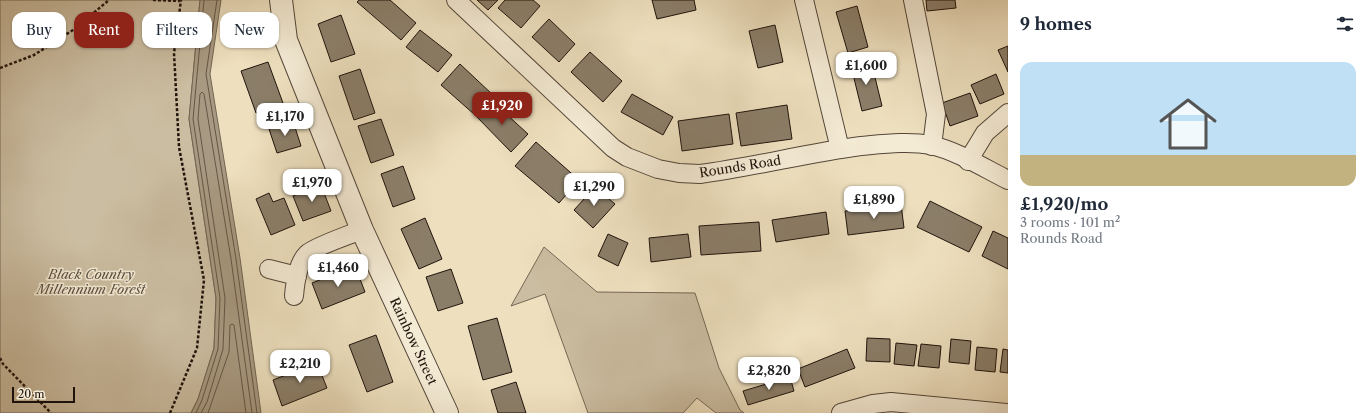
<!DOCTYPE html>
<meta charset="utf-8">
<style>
:root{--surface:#fff;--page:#f2f2f3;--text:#1f2937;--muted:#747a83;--accent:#8f2418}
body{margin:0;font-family:"Libre Caslon Text",serif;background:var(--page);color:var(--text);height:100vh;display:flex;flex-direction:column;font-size:15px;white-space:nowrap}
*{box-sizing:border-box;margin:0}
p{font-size:13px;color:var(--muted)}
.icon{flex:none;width:22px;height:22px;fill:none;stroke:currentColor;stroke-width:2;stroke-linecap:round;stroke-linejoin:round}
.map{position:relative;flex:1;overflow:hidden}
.drawer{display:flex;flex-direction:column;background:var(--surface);width:360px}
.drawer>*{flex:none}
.guide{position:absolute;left:12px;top:12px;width:380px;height:36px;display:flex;gap:8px}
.scale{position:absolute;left:12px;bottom:10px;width:63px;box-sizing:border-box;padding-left:4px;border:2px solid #1f130c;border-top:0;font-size:11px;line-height:14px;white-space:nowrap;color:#1f130c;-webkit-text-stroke:3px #f4ebd5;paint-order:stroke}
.price{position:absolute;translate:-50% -34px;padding:0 9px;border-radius:8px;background:#fff;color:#222;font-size:13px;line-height:26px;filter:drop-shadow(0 1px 2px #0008)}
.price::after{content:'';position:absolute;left:50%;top:24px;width:12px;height:9px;margin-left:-6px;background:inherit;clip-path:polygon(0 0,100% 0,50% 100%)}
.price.active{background:var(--accent);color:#fff}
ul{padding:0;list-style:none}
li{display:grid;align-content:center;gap:8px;height:212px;padding:0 12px}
li span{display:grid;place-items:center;height:124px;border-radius:12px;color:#555}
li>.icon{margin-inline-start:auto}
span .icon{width:72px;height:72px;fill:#fffc;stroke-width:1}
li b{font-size:17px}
h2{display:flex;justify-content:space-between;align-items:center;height:48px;padding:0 12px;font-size:17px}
.pill{padding:0 14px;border-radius:12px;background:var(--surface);box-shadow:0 1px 3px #0004;font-size:14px;line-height:36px}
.pill.active{background:var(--accent);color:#fff}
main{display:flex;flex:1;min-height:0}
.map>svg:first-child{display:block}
</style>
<main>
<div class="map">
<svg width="1008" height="413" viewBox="0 0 1008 413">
<rect width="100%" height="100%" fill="#eee0bf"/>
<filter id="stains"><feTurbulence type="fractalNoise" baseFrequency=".005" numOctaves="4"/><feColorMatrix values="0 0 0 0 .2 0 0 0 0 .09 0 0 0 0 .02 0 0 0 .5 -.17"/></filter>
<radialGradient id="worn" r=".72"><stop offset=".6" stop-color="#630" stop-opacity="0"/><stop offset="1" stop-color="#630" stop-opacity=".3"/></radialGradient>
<!-- green -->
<g fill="#cbbda1" stroke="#756856">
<polygon points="0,0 200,0 189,119 216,298 214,348 198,399 191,413 0,413"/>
<polygon points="544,247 597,292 695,293 719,368 740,410 744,413 716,413 697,398 683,413 588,413 545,294 511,306"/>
</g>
<!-- water -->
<polygon fill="#a89a82" stroke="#716453" points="200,0 221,0 210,74 240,258 261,413 191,413 198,399 214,348 216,298 189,119"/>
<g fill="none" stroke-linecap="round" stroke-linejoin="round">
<!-- shore -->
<g stroke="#645647" stroke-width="1">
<polyline points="217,0 206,74 236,259 257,413"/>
<polyline points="196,413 202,400 218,349 220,298 193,119 204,0"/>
<polyline points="201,413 207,402 223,349 225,298 198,119 200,94 202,92 204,94 231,259 252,413"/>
<polyline points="208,413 229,352 230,325 232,324 234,325 246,413"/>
</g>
</g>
<!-- building -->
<g fill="#8b7e69" stroke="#1f130c">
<polygon points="359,0 390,0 416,23 401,40 357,2"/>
<polygon points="477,0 498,0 488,10"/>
<polygon points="505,0 533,0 540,6 521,28 498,8"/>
<polygon points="652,0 694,0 696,10 657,19"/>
<polygon points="926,0 955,0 956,8 927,11"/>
<polygon points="857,6 868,47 848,53 836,12"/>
<polygon points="341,15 355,54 331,62 318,24"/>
<polygon points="549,19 575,44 559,62 532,37"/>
<polygon points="775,25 783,62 758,68 749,31"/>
<polygon points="420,30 452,55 438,72 406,47"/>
<polygon points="1008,46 1008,72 998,50"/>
<polygon points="590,52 622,81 603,102 571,72"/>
<polygon points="871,61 882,106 862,111 851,66"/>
<polygon points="268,62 283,103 256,113 241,71"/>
<polygon points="460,64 493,95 475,115 441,85"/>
<polygon points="360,69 375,113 354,120 339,76"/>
<polygon points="996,74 1004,94 980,104 971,85"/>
<polygon points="970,93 978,116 950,126 942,103"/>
<polygon points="632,94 673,117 663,135 621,112"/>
<polygon points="493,102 528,134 511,152 475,115"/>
<polygon points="787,105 792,139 741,146 736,113"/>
<polygon points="729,114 733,144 682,151 678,121"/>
<polygon points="381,119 394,155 371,163 358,126"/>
<polygon points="293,121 301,146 277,153 269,129"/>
<polygon points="536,142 579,180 559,203 515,166"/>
<polygon points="403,166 415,199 393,207 381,174"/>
<polygon points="321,185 331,211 303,221 293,196"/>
<polygon points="595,187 615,204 593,228 574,210"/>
<polygon points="269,193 273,202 284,198 295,225 271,235 256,199"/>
<polygon points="930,201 982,227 969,252 917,227"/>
<polygon points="901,204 904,228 848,235 845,211"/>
<polygon points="826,212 829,234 776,242 772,220"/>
<polygon points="425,218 442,259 419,269 401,229"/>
<polygon points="759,222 761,251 701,255 699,226"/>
<polygon points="993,231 1008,238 1008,269 982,256"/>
<polygon points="608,234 628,243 618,266 598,256"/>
<polygon points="688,234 691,257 651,262 649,238"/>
<polygon points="355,266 365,292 322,309 312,283"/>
<polygon points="451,269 463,303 438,311 426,277"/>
<polygon points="497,318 512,372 483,380 468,326"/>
<polygon points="376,335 393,382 367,392 349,345"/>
<polygon points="867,338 890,339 890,362 866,361"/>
<polygon points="951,339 971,341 969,364 949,362"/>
<polygon points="896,343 917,345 914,366 894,364"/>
<polygon points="921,344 941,346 939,368 918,366"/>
<polygon points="977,347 997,349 995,372 975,370"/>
<polygon points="847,349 855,368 805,387 798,369"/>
<polygon points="1003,349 1008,350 1008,373 1000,372"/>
<polygon points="317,363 327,388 282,406 273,380"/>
<polygon points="790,377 794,391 748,405 743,391"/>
<polygon points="516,382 526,413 498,413 491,390"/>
</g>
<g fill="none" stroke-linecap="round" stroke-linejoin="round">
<defs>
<g id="minor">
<path d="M 456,0 L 613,148 L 627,157 L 658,169 L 679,173 L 700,174 C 754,167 807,153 861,146 C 884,144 908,141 931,145 C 957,151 984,168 1008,180"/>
<polyline points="804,0 840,149"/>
<polyline points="913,0 936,114 932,146"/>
<polyline points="968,161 985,133 1008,113"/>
<polyline points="269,269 297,276"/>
<path d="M 294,296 C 295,284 298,263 307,254 C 314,247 351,234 362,230"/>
<polyline points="841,413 873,404 891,402 1006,413"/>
</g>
<polyline id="tertiary" points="281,0 286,40 362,230 447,413"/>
</defs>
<!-- minor casing -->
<use href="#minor" stroke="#534639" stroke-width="20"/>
<!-- tertiary casing -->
<use href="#tertiary" stroke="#534639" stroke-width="24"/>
<!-- path -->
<g stroke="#1f130c" stroke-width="2.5" stroke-dasharray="3 2" stroke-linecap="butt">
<polyline points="153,0 180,1"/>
<polyline points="0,68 34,55 73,30 109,0"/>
<polyline points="0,358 3,364 51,413"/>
<polyline points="170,413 197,348 204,280 179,147 174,53 181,0"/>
</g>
<!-- minor -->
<use href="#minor" stroke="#f4ebd5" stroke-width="18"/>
<!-- tertiary -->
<use href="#tertiary" stroke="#f4ebd5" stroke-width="22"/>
</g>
<g text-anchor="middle" stroke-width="3" stroke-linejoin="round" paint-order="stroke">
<!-- street labels -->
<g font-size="13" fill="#1f130c" stroke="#f4ebd5">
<text transform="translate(740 166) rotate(-9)" y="5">Rounds Road</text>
<text transform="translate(414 341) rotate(65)" y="5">Rainbow Street</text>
</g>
<!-- park labels -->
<g font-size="13" font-style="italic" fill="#5b4e40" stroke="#f4ebd5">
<text x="91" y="279">Black Country<tspan x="91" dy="15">Millennium Forest</tspan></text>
</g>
</g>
<rect width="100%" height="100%" filter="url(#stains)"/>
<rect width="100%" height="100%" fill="url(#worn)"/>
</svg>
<div class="scale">20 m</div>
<b class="price" style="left:866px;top:86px">£1,600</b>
<b class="price active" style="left:502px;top:126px">£1,920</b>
<b class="price" style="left:285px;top:137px">£1,170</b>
<b class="price" style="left:312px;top:203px">£1,970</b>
<b class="price" style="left:594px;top:207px">£1,290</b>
<b class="price" style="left:874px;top:220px">£1,890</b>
<b class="price" style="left:338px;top:288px">£1,460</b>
<b class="price" style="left:300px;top:384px">£2,210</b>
<b class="price" style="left:769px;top:391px">£2,820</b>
<div class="guide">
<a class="pill">Buy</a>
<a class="pill active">Rent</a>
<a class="pill">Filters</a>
<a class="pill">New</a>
</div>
</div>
<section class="drawer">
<h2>9 homes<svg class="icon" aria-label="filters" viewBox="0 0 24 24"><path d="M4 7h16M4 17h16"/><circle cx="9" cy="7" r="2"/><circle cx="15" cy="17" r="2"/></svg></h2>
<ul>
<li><span style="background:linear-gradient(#bfe0f5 75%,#c2b280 0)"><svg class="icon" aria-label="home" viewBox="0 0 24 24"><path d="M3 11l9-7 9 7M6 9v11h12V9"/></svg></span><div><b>£1,920/mo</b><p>3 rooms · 101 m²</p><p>Rounds Road</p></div></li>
</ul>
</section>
</main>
